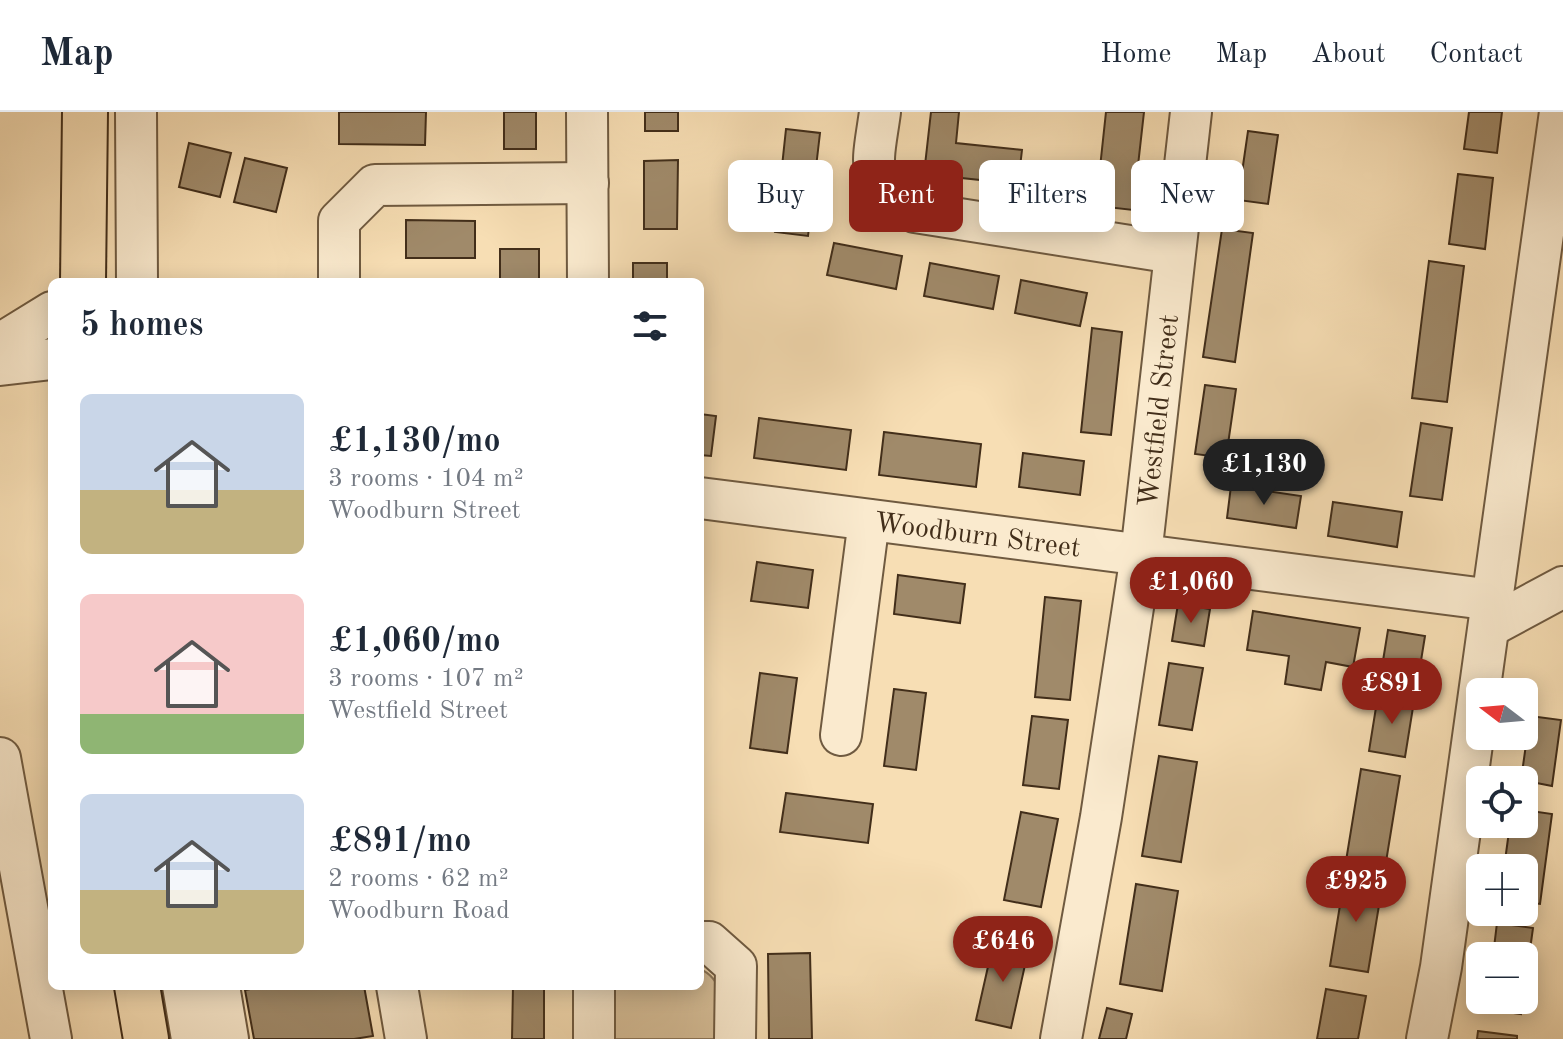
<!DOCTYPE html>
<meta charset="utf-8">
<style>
:root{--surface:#fff;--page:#f2f2f3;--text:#1f2937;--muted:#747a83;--line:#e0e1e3;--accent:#8f2418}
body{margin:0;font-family:"Old Standard TT",serif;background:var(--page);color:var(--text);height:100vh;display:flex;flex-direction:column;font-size:30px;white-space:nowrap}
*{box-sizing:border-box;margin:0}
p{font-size:26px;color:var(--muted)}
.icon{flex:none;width:44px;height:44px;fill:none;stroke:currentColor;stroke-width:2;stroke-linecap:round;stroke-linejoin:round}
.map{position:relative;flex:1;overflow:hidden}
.details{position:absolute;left:48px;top:166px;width:656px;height:712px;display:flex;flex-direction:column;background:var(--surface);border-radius:12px;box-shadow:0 4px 20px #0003}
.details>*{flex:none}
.banner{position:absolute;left:728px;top:48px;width:714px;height:72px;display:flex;gap:16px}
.needle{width:52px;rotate:286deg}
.buttons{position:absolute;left:1466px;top:566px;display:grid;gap:16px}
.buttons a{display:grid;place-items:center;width:72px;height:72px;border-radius:12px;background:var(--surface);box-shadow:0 4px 20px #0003;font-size:40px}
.price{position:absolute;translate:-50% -68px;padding:0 18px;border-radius:28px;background:var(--accent);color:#fff;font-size:26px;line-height:52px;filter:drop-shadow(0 2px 4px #0008)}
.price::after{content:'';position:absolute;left:50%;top:48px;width:24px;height:18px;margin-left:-12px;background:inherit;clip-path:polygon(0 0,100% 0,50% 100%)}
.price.selected{background:#222;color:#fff}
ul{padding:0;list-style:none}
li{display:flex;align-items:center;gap:24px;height:200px;padding:0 32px}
li span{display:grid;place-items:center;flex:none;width:224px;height:160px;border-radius:12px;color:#555}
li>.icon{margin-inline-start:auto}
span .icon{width:96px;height:96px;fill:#fffc;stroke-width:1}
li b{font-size:34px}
h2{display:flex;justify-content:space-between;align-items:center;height:96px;padding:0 32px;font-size:34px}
.chip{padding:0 28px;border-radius:12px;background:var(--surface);box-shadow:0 4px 20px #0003;font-size:28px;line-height:72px}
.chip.selected{background:var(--accent);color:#fff}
header{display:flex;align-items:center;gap:48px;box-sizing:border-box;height:112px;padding:0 40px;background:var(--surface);border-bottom:2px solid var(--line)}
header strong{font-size:38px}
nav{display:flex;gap:44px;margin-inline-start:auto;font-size:28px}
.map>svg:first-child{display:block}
</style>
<header>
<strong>Map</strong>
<nav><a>Home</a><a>Map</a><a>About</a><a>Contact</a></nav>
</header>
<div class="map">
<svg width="1563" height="927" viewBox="0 0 1563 927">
<rect width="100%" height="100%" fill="#f7deb4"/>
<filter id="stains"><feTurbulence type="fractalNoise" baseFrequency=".0025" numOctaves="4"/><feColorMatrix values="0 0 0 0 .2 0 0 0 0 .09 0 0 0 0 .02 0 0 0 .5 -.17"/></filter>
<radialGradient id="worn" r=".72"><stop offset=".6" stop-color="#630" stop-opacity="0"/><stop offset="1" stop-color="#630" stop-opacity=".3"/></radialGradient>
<!-- green -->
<path fill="#d8c09a" stroke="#8d775a" stroke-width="2" d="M 700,857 C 728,869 721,901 720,927 L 614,927 L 614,874 L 700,874 Z"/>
<!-- building -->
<g fill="#a08a6a" stroke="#422e1a" stroke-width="2">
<polygon points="339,0 426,0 425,33 339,32"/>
<rect x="504" y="0" width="32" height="37"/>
<rect x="645" y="0" width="33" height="19"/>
<polygon points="931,0 959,0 956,31 1022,38 1018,72 924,62"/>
<polygon points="1106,0 1144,0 1133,98 1045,88 1048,59 1099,65"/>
<polygon points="1469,0 1502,0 1497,41 1464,37"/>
<polygon points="786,17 820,21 808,124 775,120"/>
<polygon points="1248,19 1278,23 1268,92 1238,88"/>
<polygon points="189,31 231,41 220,85 179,75"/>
<polygon points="245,46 287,56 276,100 234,90"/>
<polygon points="678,48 677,117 644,117 644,49"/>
<polygon points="1458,62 1493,66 1485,137 1449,132"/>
<polygon points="406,108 475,109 475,146 406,146"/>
<polygon points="1222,117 1253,121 1235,250 1203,245"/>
<polygon points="834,131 902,144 896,177 827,163"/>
<rect x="500" y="137" width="39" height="33"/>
<polygon points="1429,149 1464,154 1447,290 1412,286"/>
<rect x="633" y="151" width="34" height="19"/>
<polygon points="930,151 999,164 993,197 924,184"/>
<polygon points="1021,168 1087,181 1080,214 1015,201"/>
<polygon points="1092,216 1122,220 1111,323 1081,320"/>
<polygon points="1205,273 1236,277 1226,346 1195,342"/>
<polygon points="700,302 716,304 711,344 700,343"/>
<polygon points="759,306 851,318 846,358 754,346"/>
<polygon points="1421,311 1452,316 1442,388 1410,384"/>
<polygon points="884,320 981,332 976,375 879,363"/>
<polygon points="1023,341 1084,349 1080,383 1019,375"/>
<polygon points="1231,374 1301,384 1296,416 1227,406"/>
<polygon points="1333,390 1402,400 1397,435 1328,424"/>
<polygon points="757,450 813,458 808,496 751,489"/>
<polygon points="898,463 965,472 960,511 894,502"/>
<polygon points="1045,485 1081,489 1070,588 1035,585"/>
<polygon points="1178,492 1210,497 1204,534 1172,529"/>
<polygon points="1253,499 1360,516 1353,555 1326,550 1321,578 1285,572 1289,544 1247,538"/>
<polygon points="1388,518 1425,524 1419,561 1382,555"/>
<polygon points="1169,551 1203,556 1192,618 1159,613"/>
<polygon points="760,561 797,566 787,641 750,636"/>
<polygon points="894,577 926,581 916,658 884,654"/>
<polygon points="1378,583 1414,589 1405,645 1369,639"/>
<polygon points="1032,604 1068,608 1059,677 1023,673"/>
<polygon points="1530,604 1561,608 1552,674 1521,668"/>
<polygon points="1159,644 1197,650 1181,750 1142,744"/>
<polygon points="1361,657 1400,664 1385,756 1346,749"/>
<polygon points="786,681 873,692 868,731 780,720"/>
<polygon points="1524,698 1552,702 1540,792 1524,790 1524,756 1504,756 1510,712 1524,712"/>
<polygon points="1021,700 1058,707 1041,795 1004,788"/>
<polygon points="1345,763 1383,769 1368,860 1330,854"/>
<polygon points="1136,772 1178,779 1162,879 1120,872"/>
<polygon points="1497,811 1533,816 1524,881 1524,844 1493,844"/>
<polygon points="994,828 1029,835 1011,916 976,908"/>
<polygon points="810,841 812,927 769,927 768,842"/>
<polygon points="267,874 364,874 373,924 354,927 254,927 245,878"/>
<polygon points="513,874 544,874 544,927 512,927"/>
<polygon points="1326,877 1366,884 1358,927 1317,927"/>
<polygon points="1487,888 1523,888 1521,902 1485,897"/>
<polygon points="1107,896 1132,902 1126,927 1099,927"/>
<polygon points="1478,919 1517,924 1517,927 1477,927"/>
</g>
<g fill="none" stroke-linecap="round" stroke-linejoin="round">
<defs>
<g id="minor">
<polyline points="136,0 137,170"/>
<polyline points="587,0 588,170"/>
<path d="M 880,0 C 873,52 862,72 915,100 L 1174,141"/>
<polyline points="339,170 339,109 375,73 588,71"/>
<polyline points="0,232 52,200"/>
<polyline points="0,253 52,247"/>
<path id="s1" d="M 700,386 L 1493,488"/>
<polyline points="1489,515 1563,475"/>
<polyline points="841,623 869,408"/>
<polyline points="0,646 51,927"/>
<polyline points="700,830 709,830 736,854 735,927"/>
<polyline points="183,874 192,927"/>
<polyline points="219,874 228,927"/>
<polyline points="397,874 406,927"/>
<polyline points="594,874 594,927"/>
<path id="s2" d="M 1061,927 L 1101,705 L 1141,443 L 1191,0"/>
<polyline points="1427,927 1441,855 1560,0"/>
</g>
<g id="major">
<polyline points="83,170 85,0"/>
<polyline points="137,874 146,927"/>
</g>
</defs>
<!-- minor casing -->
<use href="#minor" stroke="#6f5a40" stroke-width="44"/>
<!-- major casing -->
<use href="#major" stroke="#422e1a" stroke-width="48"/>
<!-- minor -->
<use href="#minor" stroke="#faeace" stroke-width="40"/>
<!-- major -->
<use href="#major" stroke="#f7deb4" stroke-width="44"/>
</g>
<g text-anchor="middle" stroke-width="8" stroke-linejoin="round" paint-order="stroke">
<!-- street labels -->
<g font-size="28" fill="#422e1a" stroke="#faeace">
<text dy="10" stroke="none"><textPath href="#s2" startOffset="636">Westfield Street</textPath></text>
<text dy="10" stroke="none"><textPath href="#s1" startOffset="280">Woodburn Street</textPath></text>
</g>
</g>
<rect width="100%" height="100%" filter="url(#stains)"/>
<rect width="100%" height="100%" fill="url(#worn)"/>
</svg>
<div class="buttons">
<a><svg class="needle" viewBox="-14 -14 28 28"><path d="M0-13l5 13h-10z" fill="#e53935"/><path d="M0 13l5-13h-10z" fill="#747a83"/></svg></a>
<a><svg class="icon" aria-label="locate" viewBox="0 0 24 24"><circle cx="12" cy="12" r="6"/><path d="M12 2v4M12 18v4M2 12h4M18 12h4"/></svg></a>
<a>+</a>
<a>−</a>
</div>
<b class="price selected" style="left:1264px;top:395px">£1,130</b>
<b class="price" style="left:1191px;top:513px">£1,060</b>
<b class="price" style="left:1392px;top:614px">£891</b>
<b class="price" style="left:1356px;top:812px">£925</b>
<b class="price" style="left:1003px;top:872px">£646</b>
<div class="banner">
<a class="chip">Buy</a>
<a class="chip selected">Rent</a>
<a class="chip">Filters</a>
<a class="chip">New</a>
</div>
<section class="details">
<h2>5 homes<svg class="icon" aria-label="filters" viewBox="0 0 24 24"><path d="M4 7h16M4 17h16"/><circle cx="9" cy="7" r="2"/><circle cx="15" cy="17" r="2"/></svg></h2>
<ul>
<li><span style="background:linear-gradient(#c9d6e8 60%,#c2b280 0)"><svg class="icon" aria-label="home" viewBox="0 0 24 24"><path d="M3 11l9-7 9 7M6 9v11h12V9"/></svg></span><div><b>£1,130/mo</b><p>3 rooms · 104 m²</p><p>Woodburn Street</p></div></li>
<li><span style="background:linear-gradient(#f6c9c9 75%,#8fb573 0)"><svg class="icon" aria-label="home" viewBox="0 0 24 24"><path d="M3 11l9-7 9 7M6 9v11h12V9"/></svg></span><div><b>£1,060/mo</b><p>3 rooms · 107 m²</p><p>Westfield Street</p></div></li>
<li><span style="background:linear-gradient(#c9d6e8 60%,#c2b280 0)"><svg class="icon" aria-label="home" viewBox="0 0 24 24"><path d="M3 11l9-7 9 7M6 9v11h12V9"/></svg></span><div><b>£891/mo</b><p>2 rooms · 62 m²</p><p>Woodburn Road</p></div></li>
</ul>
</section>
</div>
